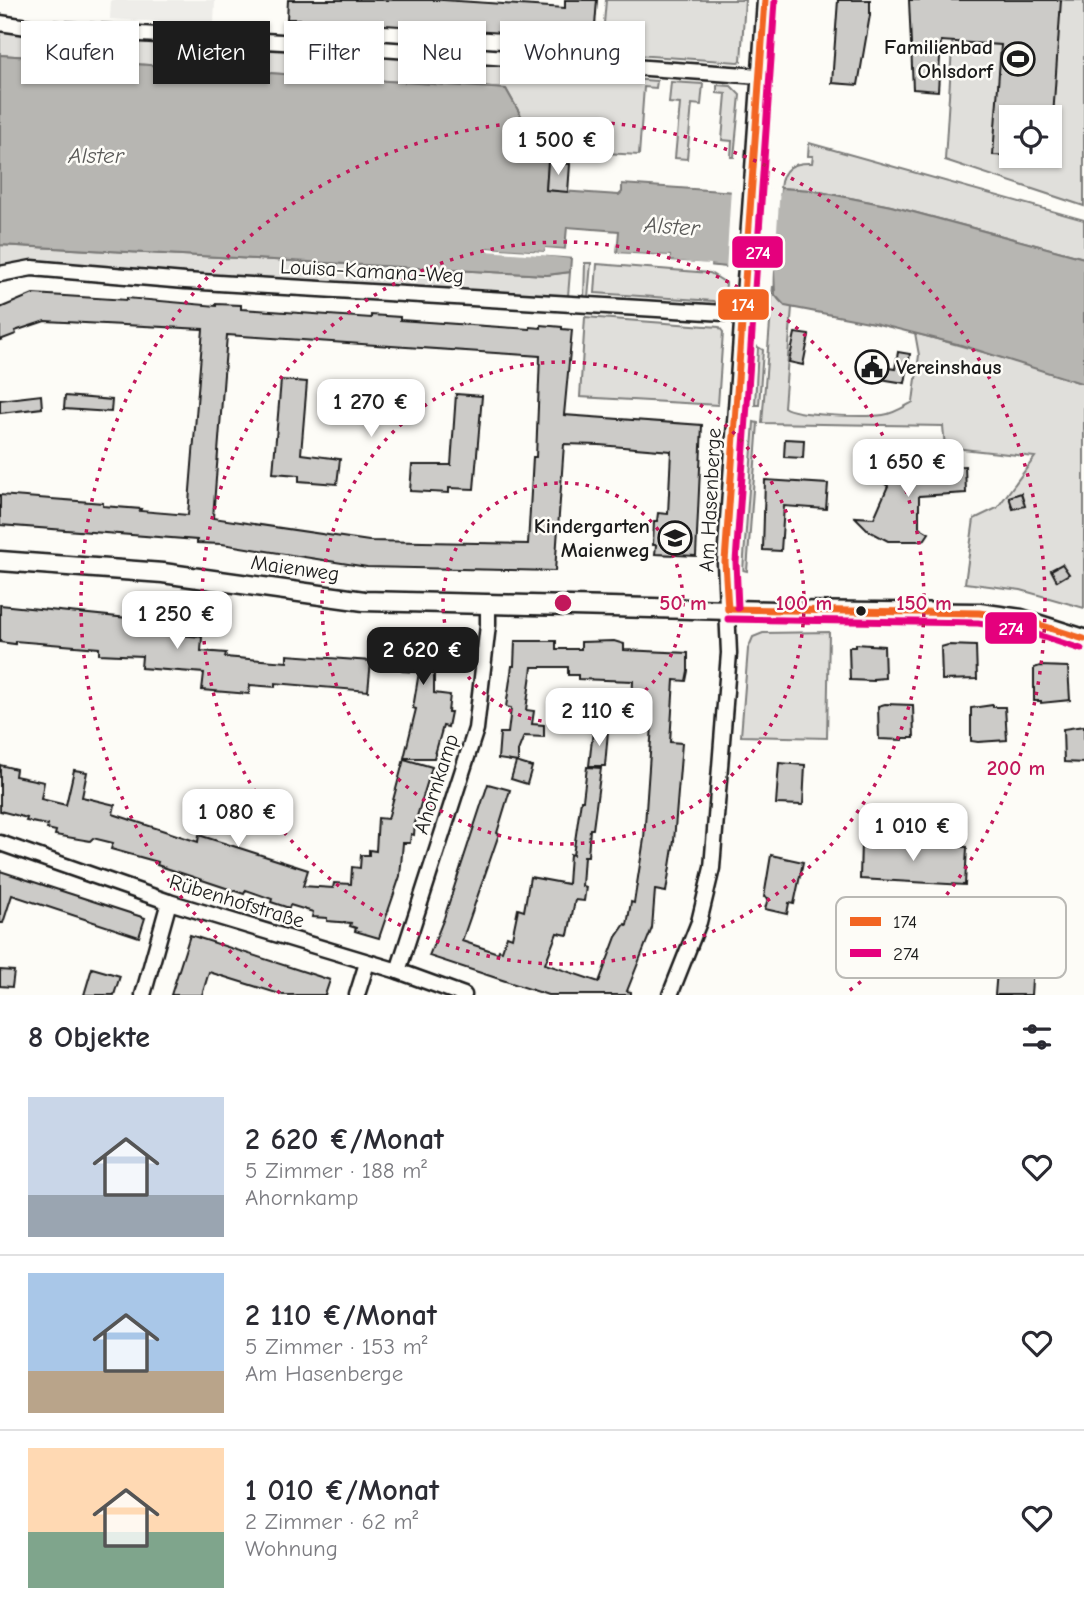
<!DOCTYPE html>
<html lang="de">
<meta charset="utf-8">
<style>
:root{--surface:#fff;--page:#f2f2f3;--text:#2b2b33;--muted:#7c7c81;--line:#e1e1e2;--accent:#1c1c1c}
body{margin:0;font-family:"Comic Neue",sans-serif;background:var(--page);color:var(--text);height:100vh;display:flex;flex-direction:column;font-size:26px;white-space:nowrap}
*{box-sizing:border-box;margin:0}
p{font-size:23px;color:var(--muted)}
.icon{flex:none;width:38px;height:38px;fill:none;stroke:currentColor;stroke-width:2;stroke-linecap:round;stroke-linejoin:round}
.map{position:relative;height:995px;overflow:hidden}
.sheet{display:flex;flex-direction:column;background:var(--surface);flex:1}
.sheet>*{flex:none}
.banner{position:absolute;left:21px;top:21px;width:700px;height:63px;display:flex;gap:14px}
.tools{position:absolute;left:999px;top:105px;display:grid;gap:14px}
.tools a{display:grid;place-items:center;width:63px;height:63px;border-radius:0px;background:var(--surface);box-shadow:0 2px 5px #0004;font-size:35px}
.price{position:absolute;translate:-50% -60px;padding:0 16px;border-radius:14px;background:#fff;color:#222;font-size:23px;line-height:46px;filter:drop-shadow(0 2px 4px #0008)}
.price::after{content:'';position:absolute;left:50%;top:42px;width:21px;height:16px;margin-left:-10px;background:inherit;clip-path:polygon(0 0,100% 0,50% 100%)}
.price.active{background:var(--accent);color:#fff}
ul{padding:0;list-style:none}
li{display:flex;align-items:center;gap:21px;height:175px;padding:0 28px}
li+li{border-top:2px solid var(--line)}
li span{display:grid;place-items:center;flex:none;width:196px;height:140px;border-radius:0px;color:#555}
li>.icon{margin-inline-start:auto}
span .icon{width:84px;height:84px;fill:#fffc;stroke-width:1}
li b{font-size:30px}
h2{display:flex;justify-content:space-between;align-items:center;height:84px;padding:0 28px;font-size:30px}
.tag{padding:0 24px;border-radius:0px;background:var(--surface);box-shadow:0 2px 5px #0004;font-size:24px;line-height:63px}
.tag.active{background:var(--accent);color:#fff}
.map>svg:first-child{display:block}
</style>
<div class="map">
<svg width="1084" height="995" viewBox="0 0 1084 995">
<rect width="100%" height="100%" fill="#fdfcf7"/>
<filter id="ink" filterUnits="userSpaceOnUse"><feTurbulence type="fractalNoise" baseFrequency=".0143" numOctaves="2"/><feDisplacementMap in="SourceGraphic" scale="14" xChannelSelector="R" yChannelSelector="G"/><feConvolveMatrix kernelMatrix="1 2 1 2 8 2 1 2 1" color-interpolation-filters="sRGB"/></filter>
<g filter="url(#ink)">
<!-- built -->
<polygon fill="#eeede9" points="111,0 215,0 214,25 110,19"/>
<!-- green -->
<g fill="#e0dfdb" stroke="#7e7e7c" stroke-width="2" fill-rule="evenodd">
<polygon points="606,0 745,0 741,61 738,62 606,53 602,47"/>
<path d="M 955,0 L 1084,0 L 1084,206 L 945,160 ZM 1012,117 L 1050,117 L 1050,156 L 1012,156 Z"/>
<polygon points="0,29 588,70 616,78 657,81 656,88 644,87 639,155 605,153 607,128 597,127 590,133 572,138 570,153 543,152 544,136 528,128 506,89 0,55"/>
<polygon points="671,82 703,84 701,105 692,104 687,159 675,158 680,104 669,103"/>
<polygon points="717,85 731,86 740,95 734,157 731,157 732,141 722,140 726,94 717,93"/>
<path d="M 809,143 L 1084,220 L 1084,258 L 891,206 L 810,190 L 780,188 C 782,168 793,162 812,163 L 813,156 L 808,156 Z"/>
<polygon points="0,245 547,275 570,272 568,296 0,271"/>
<polygon points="585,263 591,263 588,298 584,298"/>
<polygon points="597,264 710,273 726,283 724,307 714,301 595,293"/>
<path d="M 773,286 C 775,297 781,305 792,307 L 784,407 C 795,416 866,417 883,415 C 893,414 904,407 913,402 L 919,355 L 915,333 L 1019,362 L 1084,384 L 1084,608 L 1021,590 L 965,583 L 974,519 L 997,508 L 1035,457 L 945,447 L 943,426 L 762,423 Z"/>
<polygon points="585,317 719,327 723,332 718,405 580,397"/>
<polygon points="758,347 763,350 759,405 755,405"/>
<polygon points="754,422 758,423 747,571 743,570"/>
<polygon points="829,632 827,738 741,736 748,649 753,637 763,633"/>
</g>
<!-- water -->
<polygon fill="#b7b6b2" stroke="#797876" stroke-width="2" points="0,55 506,89 528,128 544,136 543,161 548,161 546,190 619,195 622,192 622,184 779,195 780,188 810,190 891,206 1084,258 1084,384 961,345 874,323 785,306 775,295 774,272 670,261 670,256 617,253 619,231 567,227 565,249 546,248 545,252 487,248 571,258 570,272 547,275 0,245"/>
<!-- pier -->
<g fill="#fdfcf7">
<polygon points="776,187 780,188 773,286 770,285 770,275 726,271 731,188 776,191"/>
<polygon points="487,248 545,252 545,248 568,250 565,253 549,252 572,255 575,258 486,251"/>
<polygon points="614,253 670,256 670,261 711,264 711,267 668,264 667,259 617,256"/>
</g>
<!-- building -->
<g fill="#cccbc8" stroke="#1c1c1c" stroke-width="2" fill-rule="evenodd">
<polygon points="288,0 443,0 565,8 565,0 597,0 594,39 578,43 563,40 563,37 370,24 299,22 299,19 287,19"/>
<polygon points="838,0 870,0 870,15 858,85 832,83"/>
<polygon points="909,0 1061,0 1053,117 1012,117 1012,156 993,155 1001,45 941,41 938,91 913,89"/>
<polygon points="548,162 570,164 568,192 546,190"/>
<path d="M 33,294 L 127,300 L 127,298 L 216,306 L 216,304 L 241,305 L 241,309 L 371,318 L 371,315 L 400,317 L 400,320 L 530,329 L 530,327 L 541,328 L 541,325 L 562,327 L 562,329 L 572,330 L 564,415 L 702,425 L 696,556 L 655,554 L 656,545 L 653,545 L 654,521 L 657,521 L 658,513 L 668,514 L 671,451 L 599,445 L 564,444 L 555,571 L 367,567 L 222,544 L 197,543 L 197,540 L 0,525 L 0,495 L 103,503 L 103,506 L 141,509 L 140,511 L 188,515 L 203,329 L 45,321 L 15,331 L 16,334 L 0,340 L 0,308 ZM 227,335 L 540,356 L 536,457 L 533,457 L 532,475 L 528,544 L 369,541 L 213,518 Z"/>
<polygon points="795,333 809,335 803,365 789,362"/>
<polygon points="898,352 910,354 905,383 862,376 864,364 895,369"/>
<polygon points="281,380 307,382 301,454 340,459 337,484 299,481 299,475 273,473"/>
<polygon points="456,394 482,396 474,489 449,488 449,493 410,491 412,465 451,465"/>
<polygon points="41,395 42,408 0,413 0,400"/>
<polygon points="65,396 112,400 111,412 64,409"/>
<polygon points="785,439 804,440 803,458 784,457"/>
<polygon points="872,457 891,469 909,465 937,479 936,468 965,466 966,493 919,496 919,527 929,533 925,539 922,541 888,541 869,531 855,517 874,518 888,486 864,471"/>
<polygon points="765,480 828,484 826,509 784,506 781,551 763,550"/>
<polygon points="1021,493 1025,506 1013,509 1009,497"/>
<polygon points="1062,564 1069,574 1057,581 1051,570"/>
<polygon points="0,605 157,621 156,633 202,637 201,651 226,653 225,657 287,662 287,655 371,661 368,691 275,683 275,687 250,685 249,694 202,690 204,673 141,668 142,656 99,654 99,648 15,641 15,644 0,642"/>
<polygon points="380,638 461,639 456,665 434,665 434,693 450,695 448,712 451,712 448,727 443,726 434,758 404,758 416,709 413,708 419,672 402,671 402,666 379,665"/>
<polygon points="515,641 556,641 556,649 581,649 581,642 614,641 624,644 624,650 688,653 688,671 686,681 674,680 670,742 682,743 674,841 666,892 655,890 652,928 627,991 631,992 631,995 548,995 429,956 444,918 488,784 510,790 497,833 499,834 462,941 498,953 499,950 502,951 507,936 512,938 518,909 524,911 530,877 568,884 570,854 573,855 581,800 583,800 587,767 601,768 593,829 590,829 588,856 584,856 582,886 586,887 584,901 575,900 568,935 557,933 545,964 599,982 616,937 625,924 627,925 631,902 634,903 644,839 652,725 631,724 633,681 578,679 578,675 568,675 568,667 532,667 526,710 534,711 532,724 544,725 544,737 524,736 518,751 518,762 498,759 500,733 508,733 511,708 506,707 512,666 514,666"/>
<polygon points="856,644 884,646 885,678 873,679 873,681 850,680 849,647 856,647"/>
<polygon points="948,645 976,646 977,679 942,680 941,647"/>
<polygon points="1040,666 1068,667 1070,700 1041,703 1041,701 1034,701 1034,668"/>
<polygon points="885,704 913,705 914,738 902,738 902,740 879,739 878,706"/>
<polygon points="993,705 993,707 1005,707 1007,740 978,742 971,741 971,708"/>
<polygon points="1084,726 1084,763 1064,762 1063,729"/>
<polygon points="593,730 608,731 605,766 589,766"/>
<polygon points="404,759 432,767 415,823 414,835 411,834 410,843 403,843 400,876 379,938 355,931 356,928 350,926 351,923 327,921 327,918 312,917 313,912 290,905 289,908 271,902 272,899 246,890 244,894 157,865 158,862 111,849 113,843 93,838 90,841 55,835 56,831 47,829 48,825 26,821 27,818 0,811 0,765 16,769 15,776 44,782 41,799 66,805 74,770 87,772 82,797 115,805 113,814 198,842 199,835 308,870 303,886 333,888 334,883 351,884 352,867 360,868 361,855 369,855 369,850 376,851 378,818 388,819"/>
<polygon points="516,762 532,767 527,784 511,779"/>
<polygon points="779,763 805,765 803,805 776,804"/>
<polygon points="861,841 967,847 965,885 860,879"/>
<polygon points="771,855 803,862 794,904 789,903 787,914 765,909 768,898 764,897"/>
<polygon points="0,871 145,918 139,937 12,895 3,923 0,923"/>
<polygon points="1000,934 1035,937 1031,995 995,995"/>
<polygon points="190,935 330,980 325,995 283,995 209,972 202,995 171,995"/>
<polygon points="92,968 120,976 114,995 84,995"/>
<polygon points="0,970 14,971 12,987 0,986"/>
</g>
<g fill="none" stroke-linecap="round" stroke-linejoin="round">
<defs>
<g id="minor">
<polyline points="0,23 34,28 282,42 759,76"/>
<polyline points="0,274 32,268 185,281 742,314"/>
<polyline points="0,843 169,902 398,971 464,995"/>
<polyline points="398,971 476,729 488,625 488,605"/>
<polyline points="143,995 169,902"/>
<polyline points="357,995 367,963"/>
<polyline points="670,995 699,922 712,868 729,653 725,562 765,0"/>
</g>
<polyline id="tertiary" points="0,561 163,573 364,601 776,611 979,613 1021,619 1084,639"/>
</defs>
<!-- minor casing -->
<use href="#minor" stroke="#1c1c1c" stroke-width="19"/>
<!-- tertiary casing -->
<use href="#tertiary" stroke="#1c1c1c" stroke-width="23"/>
<!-- minor -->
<use href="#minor" stroke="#fdfcf7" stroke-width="14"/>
<!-- tertiary -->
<use href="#tertiary" stroke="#fdfcf7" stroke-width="18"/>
<defs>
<g id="bus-1">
<polyline points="728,609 725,562 765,0"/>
<polyline points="728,609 979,613 1021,619 1084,639"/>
</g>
<g id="bus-2">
<polyline points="738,608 736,562 775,1"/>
<polyline points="728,619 978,623 1019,629 1081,649"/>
</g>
</defs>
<!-- bus-1 casing -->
<use href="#bus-1" stroke="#fdfcf7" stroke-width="12"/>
<!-- bus-2 casing -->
<use href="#bus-2" stroke="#fdfcf7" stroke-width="12"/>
<!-- bus-1 -->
<use href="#bus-1" stroke="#f26522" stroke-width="7"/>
<!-- bus-2 -->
<use href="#bus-2" stroke="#e5007d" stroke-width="7"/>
</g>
</g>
<!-- distance rings -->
<g fill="none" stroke="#c2185b" stroke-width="3.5" stroke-dasharray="3.5 7">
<circle cx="563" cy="603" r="120"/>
<circle cx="563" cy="603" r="241"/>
<circle cx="563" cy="603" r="361"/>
<path d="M280 993A482 482 0 1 1 846 993"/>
</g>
<!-- icons -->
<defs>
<symbol id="stadium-ring" viewBox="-11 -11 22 22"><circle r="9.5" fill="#fdfcf7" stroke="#1c1c1c" stroke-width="1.5"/><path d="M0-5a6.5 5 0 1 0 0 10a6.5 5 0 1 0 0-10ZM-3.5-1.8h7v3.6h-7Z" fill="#1c1c1c"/></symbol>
<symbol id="civic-ring" viewBox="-11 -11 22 22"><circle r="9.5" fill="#fdfcf7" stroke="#1c1c1c" stroke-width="1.5"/><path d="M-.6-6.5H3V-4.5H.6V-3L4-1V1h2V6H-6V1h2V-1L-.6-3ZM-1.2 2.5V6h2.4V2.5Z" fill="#1c1c1c"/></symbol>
<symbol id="school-ring" viewBox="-11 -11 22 22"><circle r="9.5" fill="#fdfcf7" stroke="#1c1c1c" stroke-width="1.5"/><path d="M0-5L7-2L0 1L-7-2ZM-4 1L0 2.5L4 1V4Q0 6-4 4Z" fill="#1c1c1c"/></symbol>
</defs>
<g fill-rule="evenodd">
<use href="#stadium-ring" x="999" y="40" width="38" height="38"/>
<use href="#civic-ring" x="853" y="348" width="38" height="38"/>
<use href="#school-ring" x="656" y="519" width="38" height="38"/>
</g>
<!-- markers -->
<circle fill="#1c1c1c" stroke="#fdfcf7" stroke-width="2.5" cx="861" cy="611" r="6"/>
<g text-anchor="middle" stroke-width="5" stroke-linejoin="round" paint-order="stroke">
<!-- poi labels -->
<g font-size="21" font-weight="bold" fill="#1c1c1c" stroke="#fdfcf7" text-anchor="end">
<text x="993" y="54">Familienbad<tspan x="993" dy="24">Ohlsdorf</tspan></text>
<text x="896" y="374" text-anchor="start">Vereinshaus</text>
<text x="650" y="533">Kindergarten<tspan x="650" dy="24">Maienweg</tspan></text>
</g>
<!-- street labels -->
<g font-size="21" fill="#1c1c1c" stroke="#fdfcf7">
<text transform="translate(372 271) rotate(3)" y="7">Louisa-Kamana-Weg</text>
<text transform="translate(710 500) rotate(-87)" y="7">Am Hasenberge</text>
<text transform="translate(295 568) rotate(8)" y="7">Maienweg</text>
<text transform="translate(436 784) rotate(-72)" y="7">Ahornkamp</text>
<text transform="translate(237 901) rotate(17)" y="7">Rübenhofstraße</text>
</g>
<!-- water labels -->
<g font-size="23" font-style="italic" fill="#5a5a58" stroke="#fdfcf7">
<text x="96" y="163">Alster</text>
<text transform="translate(672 226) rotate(4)" y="8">Alster</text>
</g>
</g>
<!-- legend -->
<rect x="836" y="897" width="230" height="81" rx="10" fill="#fdfcf7" stroke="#bab9b5" stroke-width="2"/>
<rect x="850" y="917" width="31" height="9" fill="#f26522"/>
<rect x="850" y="949" width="31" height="8" fill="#e5007d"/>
<g font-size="19" fill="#1c1c1c">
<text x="893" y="928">174</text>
<text x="893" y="960">274</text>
</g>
<circle cx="563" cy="603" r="10" fill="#c2185b" stroke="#fdfcf7" stroke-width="3.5"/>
<g font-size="21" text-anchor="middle" font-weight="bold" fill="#c2185b" stroke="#fdfcf7" stroke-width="5" stroke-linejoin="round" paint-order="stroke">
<text x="683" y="610">50 m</text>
<text x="804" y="610">100 m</text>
<text x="924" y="610">150 m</text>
<text x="1016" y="775">200 m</text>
</g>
<g stroke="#fdfcf7" stroke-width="2.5">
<rect x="731" y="235" width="53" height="34" rx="7" fill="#e5007d"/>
<rect x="717" y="288" width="53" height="33" rx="7" fill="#f26522"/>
<rect x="984" y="611" width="54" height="34" rx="7" fill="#e5007d"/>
</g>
<g font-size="19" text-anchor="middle" font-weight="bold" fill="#fff">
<text x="758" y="259">274</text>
<text x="743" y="311">174</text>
<text x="1011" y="635">274</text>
</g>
</svg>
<div class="tools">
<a><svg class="icon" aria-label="locate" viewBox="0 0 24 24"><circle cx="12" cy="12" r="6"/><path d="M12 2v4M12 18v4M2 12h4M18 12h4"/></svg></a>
</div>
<b class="price" style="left:558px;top:177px">1 500 €</b>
<b class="price" style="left:371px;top:439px">1 270 €</b>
<b class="price" style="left:908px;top:499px">1 650 €</b>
<b class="price" style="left:177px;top:651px">1 250 €</b>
<b class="price active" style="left:423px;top:687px">2 620 €</b>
<b class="price" style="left:599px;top:748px">2 110 €</b>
<b class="price" style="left:238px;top:849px">1 080 €</b>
<b class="price" style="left:913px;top:863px">1 010 €</b>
<div class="banner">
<a class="tag">Kaufen</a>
<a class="tag active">Mieten</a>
<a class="tag">Filter</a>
<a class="tag">Neu</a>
<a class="tag">Wohnung</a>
</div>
</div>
<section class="sheet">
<h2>8 Objekte<svg class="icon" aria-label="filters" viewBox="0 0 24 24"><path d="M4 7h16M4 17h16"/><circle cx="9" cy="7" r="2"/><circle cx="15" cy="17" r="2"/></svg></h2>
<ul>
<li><span style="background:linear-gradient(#c9d6e8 70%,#9aa5b1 0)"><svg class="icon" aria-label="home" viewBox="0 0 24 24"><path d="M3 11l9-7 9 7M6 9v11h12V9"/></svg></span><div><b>2 620 €/Monat</b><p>5 Zimmer · 188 m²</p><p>Ahornkamp</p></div><svg class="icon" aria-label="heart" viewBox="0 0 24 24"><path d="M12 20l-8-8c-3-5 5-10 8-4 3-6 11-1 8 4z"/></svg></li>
<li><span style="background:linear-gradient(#a9c7e8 70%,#b9a48a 0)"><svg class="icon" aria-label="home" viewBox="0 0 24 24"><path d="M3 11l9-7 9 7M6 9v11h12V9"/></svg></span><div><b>2 110 €/Monat</b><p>5 Zimmer · 153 m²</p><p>Am Hasenberge</p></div><svg class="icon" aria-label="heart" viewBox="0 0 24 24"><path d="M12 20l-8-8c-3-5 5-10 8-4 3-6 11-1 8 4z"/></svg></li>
<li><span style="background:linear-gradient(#ffd9b3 60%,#7fa58c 0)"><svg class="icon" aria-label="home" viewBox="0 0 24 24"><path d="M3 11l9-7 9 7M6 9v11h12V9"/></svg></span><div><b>1 010 €/Monat</b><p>2 Zimmer · 62 m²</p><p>Wohnung</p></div><svg class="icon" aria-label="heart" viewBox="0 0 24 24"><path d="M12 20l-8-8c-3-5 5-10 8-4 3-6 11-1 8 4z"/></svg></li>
</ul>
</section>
